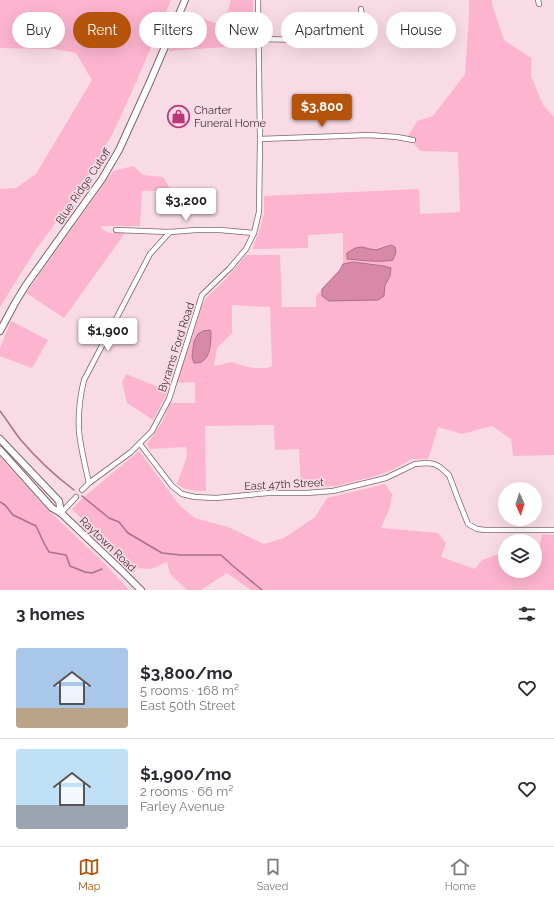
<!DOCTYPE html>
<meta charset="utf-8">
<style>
:root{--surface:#fff;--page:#f2f2f3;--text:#2b2b33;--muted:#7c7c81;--line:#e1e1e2;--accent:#b45309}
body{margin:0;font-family:Raleway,sans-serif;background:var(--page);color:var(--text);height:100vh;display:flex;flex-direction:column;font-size:15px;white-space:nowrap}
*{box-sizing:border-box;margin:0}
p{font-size:13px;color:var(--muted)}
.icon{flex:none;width:22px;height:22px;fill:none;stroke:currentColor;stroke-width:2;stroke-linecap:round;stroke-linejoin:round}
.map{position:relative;height:590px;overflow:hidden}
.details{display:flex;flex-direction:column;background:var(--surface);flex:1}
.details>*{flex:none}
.hud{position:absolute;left:12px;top:12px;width:530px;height:36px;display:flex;gap:8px}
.needle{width:26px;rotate:177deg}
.tools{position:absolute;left:498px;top:482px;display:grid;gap:8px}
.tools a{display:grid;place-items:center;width:44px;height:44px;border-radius:50%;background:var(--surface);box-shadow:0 4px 16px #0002;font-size:20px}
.price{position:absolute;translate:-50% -34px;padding:0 9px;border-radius:4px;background:#fff;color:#222;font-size:13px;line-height:26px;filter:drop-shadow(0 1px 2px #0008)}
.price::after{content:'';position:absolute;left:50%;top:24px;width:12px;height:9px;margin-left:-6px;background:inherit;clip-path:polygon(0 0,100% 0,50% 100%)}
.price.active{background:var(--accent);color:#fff}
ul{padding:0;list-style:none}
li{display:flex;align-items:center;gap:12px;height:100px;padding:0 16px}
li+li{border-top:1px solid var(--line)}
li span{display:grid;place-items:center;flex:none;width:112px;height:80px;border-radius:4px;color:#555}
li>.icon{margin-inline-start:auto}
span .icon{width:48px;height:48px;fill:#fffc;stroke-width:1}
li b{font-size:17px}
h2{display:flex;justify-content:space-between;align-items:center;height:48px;padding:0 16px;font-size:17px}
.pill{padding:0 14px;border-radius:18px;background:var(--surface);box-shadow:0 4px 16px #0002;font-size:14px;line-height:36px}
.pill.active{background:var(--accent);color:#fff}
.tabs{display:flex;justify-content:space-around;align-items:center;height:56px;border-top:1px solid var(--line);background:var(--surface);font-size:11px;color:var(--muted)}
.tabs a{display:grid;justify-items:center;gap:2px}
.tabs .active{color:var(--accent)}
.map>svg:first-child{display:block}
</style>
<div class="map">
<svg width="554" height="590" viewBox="0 0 554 590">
<rect width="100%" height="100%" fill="#f9dbe6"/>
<!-- green -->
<g fill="#fdb4cf" fill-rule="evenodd">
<polygon points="0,0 171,0 138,78 113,133 82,186 35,251 3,302 0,307 0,189 16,188 36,174 92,80 76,53 55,49 0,48"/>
<polygon points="231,0 253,0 253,45 169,51 186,12 223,26"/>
<path d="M 469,0 L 492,0 L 492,4 L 504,40 L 531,58 L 531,76 L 543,105 L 554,117 L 554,455 L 513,456 L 511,439 L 492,426 L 462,434 L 438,427 L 428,459 L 412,459 L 392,470 L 372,477 L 335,486 L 301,488 L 299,449 L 275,450 L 274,425 L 205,426 L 206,491 C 195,490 185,491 177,484 L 187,456 L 186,447 L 150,449 L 147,444 L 163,421 L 170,403 L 195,403 L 195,382 L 176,383 L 202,305 L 207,297 L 225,280 L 246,255 L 280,255 L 282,307 L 316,307 L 316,296 L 322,289 L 322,296 L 384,296 L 385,285 L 390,276 L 384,266 L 353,262 L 343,264 L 343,233 L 308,235 L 308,248 L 252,249 L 260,229 L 264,213 L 264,196 L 419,189 L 420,214 L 460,212 L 458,152 L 420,151 L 408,136 L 417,121 L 433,116 L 465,74 L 469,15 ZM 232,305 L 270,307 L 272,366 L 267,368 L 252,368 L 231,362 L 214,366 L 217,348 L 232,333 ZM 211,332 L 210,349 L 192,357 L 194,341 Z"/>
<polygon points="133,166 143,175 163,177 171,190 142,191 140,226 101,226 102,229 109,233 125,233 64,318 26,293 113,171"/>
<polygon points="11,321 48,340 32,368 0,356 0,348"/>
<polygon points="126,374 168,391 153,420 127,403 122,382"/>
<polygon points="139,451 180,506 195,518 228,527 264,544 284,538 315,517 327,498 385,484 392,494 390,507 381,528 438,533 446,543 441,557 475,569 482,560 499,554 505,557 505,571 535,571 535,550 539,549 542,534 554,535 554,590 251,590 227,573 201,590 187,590 170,574 167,562 151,569 137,568 134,573 72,509 84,497"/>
<polygon points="0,457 49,511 104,563 129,590 0,590"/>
</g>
<!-- water -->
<g fill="#d889a8" stroke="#aa7087">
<path d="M 391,245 L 395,247 L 396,252 L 393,260 C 378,263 362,260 347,259 L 347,253 L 355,248 L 362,247 L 370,249 L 376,250 Z"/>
<polygon points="353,262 384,266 391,268 390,276 385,285 384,296 378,300 329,301 322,296 322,289 340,270 343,264"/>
<path d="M 210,330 L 211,332 C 211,340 211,358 201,362 C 200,363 196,363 194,363 L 192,357 L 194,341 L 198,334 L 203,331 Z"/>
</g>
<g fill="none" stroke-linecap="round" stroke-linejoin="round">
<!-- stream -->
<g stroke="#aa7087" stroke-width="1.5">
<path d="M 0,411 C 7,420 13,430 20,439 C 36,458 54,475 74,490"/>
<polyline points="82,496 109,518 119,522 128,533 162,553 181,555 221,555 233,566 262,590"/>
<polyline points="0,502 5,505 13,515 36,526 44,543 49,552 66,555 70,566 85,572 92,573 102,569"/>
</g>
<defs>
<g id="minor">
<polyline points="538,0 539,4"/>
<polyline points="258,39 357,41 363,25 361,9"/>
<polyline points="260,139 369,135 397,137 413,140"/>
<polyline points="116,230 170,232 196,230 220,230 254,233"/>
<polyline points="140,444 172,486 182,494 195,497 216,498 268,493 306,493 333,491 386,478 415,464 427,463 434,464 440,467 449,475 458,499 468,524 477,529 485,530 554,530"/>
<path d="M 89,483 C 85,466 81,449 79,432 C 78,414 80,396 84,380 L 150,254 L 170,232"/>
<polyline points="82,490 89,483 131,452 152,431 169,399 202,295 230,268 246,249 254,233 259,212 260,139 258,0"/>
<polyline points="61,513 76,497"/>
</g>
<g id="secondary">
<polyline points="0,331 15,303 26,285 102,179 119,150 149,84 185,0"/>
<polyline points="0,439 59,501 61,513"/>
<polyline points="0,450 52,508 61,513 122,571 141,590"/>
</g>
</defs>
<!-- minor casing -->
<use href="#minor" stroke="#7e646d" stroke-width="6"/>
<!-- secondary casing -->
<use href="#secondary" stroke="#7e646d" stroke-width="8"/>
<!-- minor -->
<use href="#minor" stroke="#fff" stroke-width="4.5"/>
<!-- secondary -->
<use href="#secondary" stroke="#fff" stroke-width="6"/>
</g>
<!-- icons -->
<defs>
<symbol id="shop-ring" viewBox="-11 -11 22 22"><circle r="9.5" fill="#f9dbe6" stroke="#bd3678" stroke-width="1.5"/><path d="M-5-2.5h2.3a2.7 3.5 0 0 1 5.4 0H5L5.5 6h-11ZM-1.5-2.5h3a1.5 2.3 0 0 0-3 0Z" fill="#bd3678"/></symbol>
</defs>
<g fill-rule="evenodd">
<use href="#shop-ring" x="166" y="104" width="25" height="25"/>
</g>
<g text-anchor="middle" stroke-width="3.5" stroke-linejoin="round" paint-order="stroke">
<!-- poi labels -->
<g font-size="11" fill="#403539" stroke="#f9dbe6" text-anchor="start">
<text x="194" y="114">Charter<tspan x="194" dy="13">Funeral Home</tspan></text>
</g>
<!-- street labels -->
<g font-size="11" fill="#403539" stroke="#f9dbe6">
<text transform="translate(83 186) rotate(-56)" y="4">Blue Ridge Cutoff</text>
<text transform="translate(176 347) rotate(-72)" y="4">Byrams Ford Road</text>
<text transform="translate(284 484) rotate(-3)" y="4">East 47th Street</text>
<text transform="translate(108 544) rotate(44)" y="4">Raytown Road</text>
</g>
</g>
</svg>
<div class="tools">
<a><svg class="needle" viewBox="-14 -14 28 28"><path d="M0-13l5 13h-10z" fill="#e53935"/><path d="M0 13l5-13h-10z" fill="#7c7c81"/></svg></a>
<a><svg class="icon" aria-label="layers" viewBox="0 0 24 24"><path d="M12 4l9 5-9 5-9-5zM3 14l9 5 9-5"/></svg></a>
</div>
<b class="price active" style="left:322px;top:128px">$3,800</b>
<b class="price" style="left:186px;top:222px">$3,200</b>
<b class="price" style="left:108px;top:352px">$1,900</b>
<div class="hud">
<a class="pill">Buy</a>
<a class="pill active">Rent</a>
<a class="pill">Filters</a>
<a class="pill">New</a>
<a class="pill">Apartment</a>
<a class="pill">House</a>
</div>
</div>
<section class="details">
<h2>3 homes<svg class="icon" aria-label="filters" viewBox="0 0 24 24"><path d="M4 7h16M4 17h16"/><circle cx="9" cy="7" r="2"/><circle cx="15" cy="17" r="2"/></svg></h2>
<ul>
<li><span style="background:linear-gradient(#a9c7e8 75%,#b9a48a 0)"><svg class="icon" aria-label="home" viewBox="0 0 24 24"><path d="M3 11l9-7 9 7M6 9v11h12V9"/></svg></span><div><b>$3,800/mo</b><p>5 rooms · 168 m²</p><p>East 50th Street</p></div><svg class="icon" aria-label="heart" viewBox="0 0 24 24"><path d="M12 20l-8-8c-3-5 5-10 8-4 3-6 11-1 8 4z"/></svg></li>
<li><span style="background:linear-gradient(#bfe0f5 70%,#9aa5b1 0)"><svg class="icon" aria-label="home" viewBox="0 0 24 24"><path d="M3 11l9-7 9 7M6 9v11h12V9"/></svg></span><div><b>$1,900/mo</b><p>2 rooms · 66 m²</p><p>Farley Avenue</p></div><svg class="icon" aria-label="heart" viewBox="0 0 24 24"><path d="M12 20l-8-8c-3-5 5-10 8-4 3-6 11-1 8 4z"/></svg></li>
</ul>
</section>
<nav class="tabs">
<a class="active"><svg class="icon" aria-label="map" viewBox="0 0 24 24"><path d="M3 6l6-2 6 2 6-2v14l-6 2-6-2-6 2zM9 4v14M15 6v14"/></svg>Map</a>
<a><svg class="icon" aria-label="saved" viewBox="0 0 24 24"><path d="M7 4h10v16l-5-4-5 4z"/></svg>Saved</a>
<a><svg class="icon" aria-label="home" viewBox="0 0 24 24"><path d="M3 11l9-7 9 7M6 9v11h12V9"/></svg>Home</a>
</nav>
